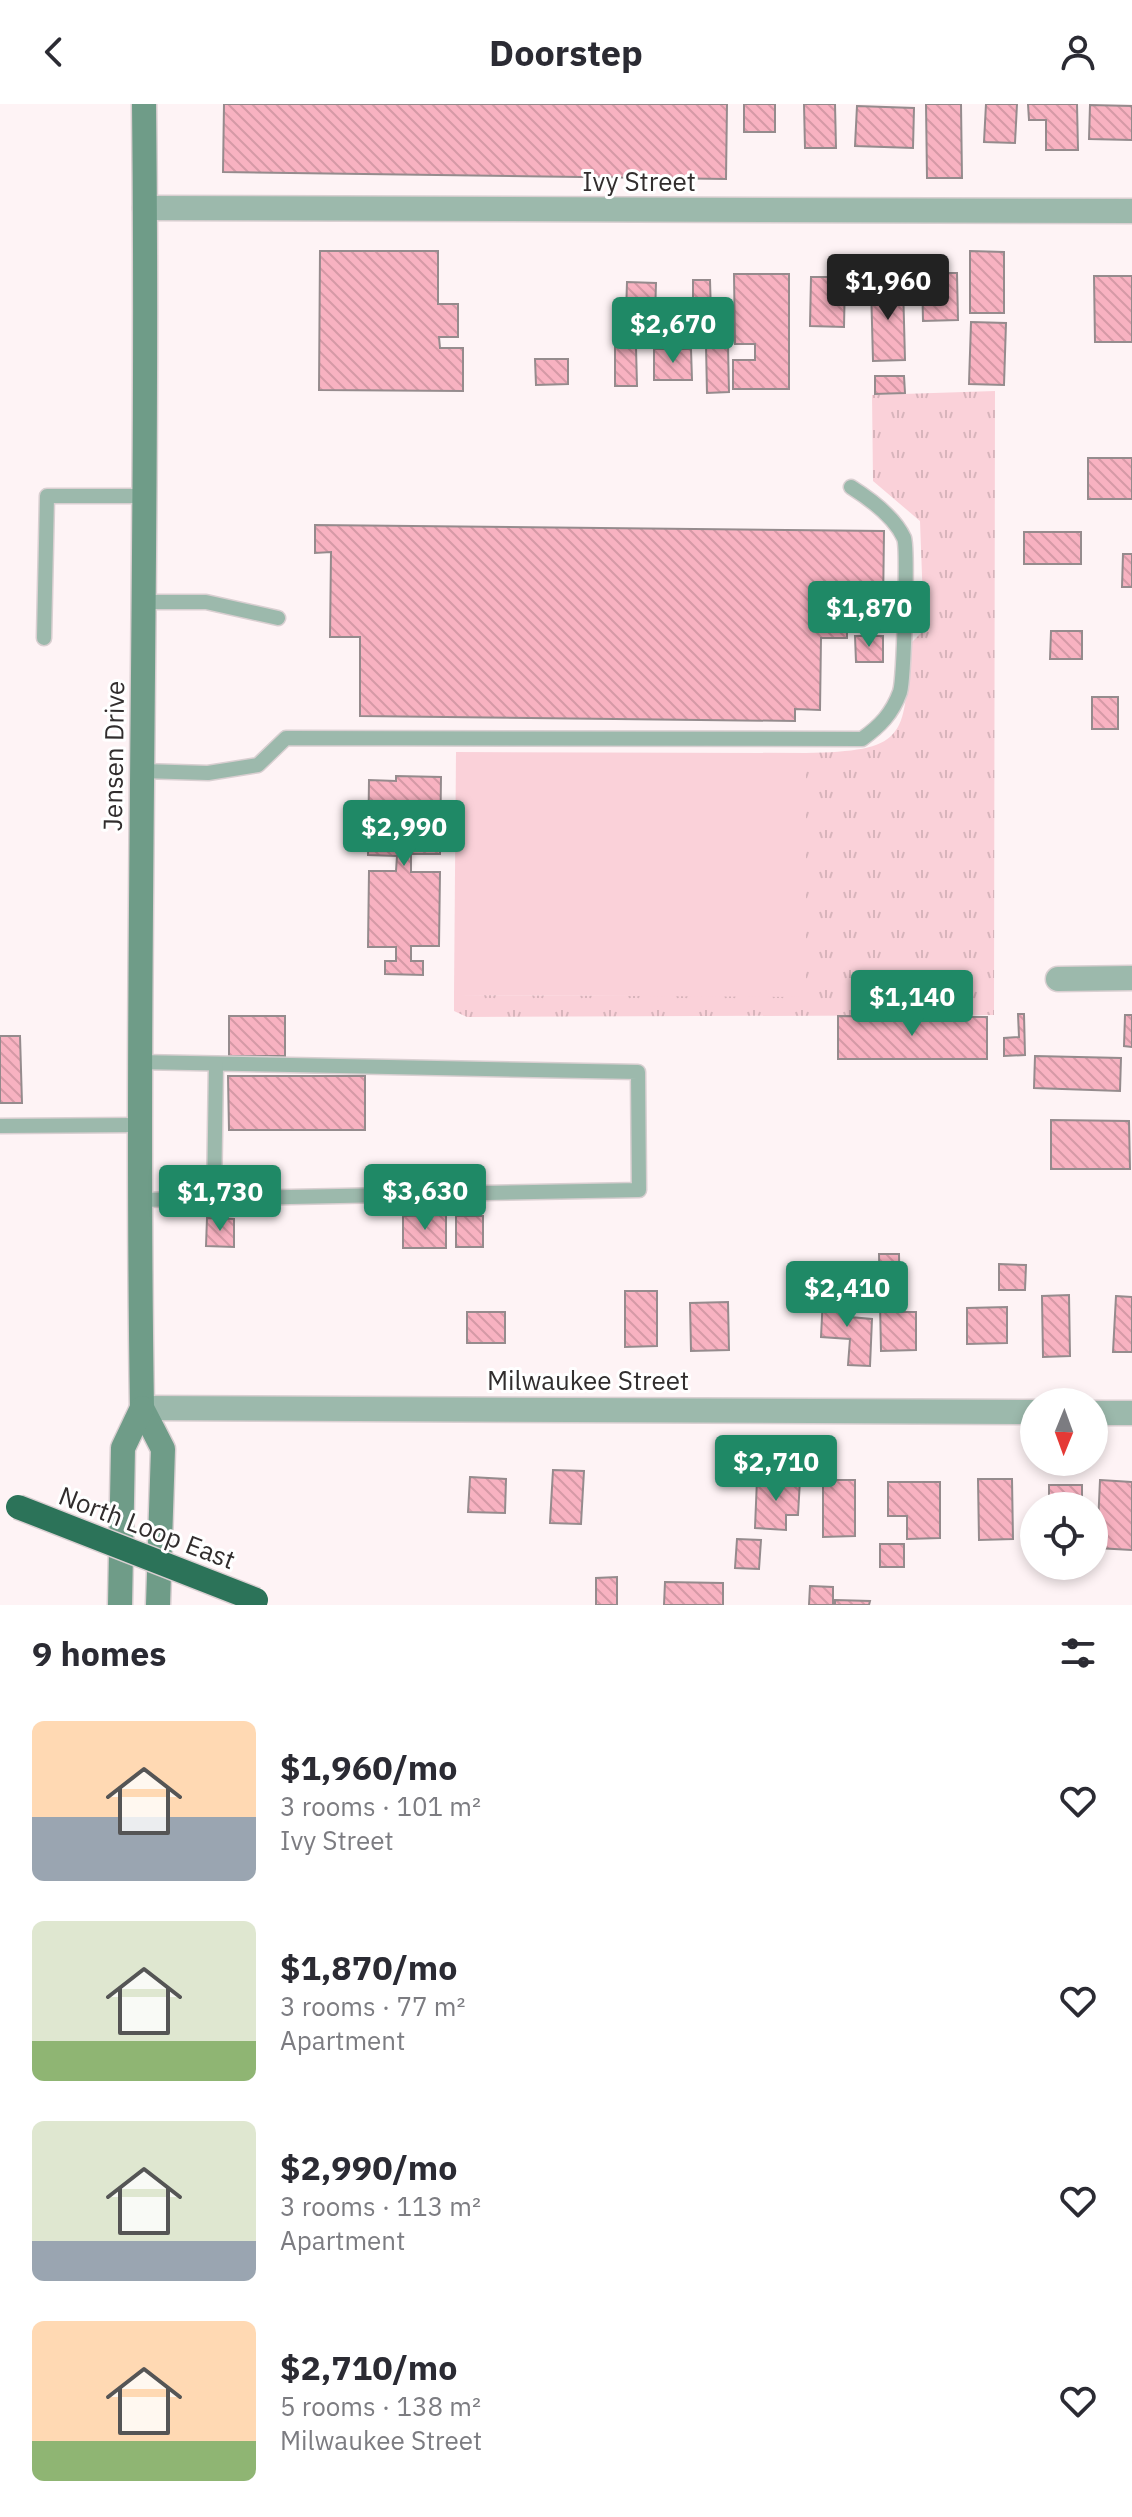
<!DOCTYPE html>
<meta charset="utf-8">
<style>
:root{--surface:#fff;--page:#f2f2f3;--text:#2b2b33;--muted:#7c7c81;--accent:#1f8966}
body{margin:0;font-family:"IBM Plex Sans",sans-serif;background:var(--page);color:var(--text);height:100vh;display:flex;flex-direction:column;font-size:30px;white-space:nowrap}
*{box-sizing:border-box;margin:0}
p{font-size:26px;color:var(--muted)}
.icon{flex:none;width:44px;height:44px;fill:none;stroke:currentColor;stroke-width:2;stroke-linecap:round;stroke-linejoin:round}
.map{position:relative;height:1501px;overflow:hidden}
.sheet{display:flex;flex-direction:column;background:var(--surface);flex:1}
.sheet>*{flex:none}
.needle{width:52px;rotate:181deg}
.tools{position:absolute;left:1020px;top:1284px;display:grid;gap:16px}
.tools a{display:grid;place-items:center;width:88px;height:88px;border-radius:50%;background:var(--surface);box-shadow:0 4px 12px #0003;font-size:40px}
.price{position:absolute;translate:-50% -68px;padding:0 18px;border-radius:8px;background:var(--accent);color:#fff;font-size:26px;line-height:52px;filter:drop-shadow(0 2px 4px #0008)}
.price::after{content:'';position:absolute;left:50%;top:48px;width:24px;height:18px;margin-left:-12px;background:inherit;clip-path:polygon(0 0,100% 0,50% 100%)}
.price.selected{background:#222;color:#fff}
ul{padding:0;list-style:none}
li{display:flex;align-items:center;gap:24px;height:200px;padding:0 32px}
li span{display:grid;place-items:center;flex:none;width:224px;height:160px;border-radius:12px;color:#555}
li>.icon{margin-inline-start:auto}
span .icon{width:96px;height:96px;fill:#fffc;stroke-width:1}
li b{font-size:34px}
h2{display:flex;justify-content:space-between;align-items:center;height:96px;padding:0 32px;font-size:34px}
header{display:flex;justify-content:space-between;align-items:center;height:104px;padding:0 32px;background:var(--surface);font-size:36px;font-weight:700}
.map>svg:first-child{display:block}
</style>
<header><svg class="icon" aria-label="back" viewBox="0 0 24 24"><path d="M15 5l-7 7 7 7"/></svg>Doorstep<svg class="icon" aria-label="person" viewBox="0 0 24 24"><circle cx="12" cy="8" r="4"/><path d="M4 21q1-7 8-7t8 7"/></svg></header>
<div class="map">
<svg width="1132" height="1501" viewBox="0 0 1132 1501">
<defs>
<pattern id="grass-tufts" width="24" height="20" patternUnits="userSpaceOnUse" patternTransform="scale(2)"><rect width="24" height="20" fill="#fad1d9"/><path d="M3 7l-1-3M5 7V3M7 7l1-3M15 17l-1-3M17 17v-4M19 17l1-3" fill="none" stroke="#d7b4bb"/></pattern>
<pattern id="building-back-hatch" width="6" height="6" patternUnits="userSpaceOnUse" patternTransform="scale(2)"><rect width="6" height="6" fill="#f8b2c1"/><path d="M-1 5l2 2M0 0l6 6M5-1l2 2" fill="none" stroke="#d599a6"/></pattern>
</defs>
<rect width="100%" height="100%" fill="#fef3f5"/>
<!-- grass -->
<path fill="url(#grass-tufts)" d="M 995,287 L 994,911 L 467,913 L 454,907 L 454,891 L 805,892 L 806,649 C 903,647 907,636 908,542 L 924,526 L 920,417 L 873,377 L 872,291 Z"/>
<!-- garden -->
<polygon fill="#fad1d9" points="456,648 806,649 806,893 454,891"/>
<!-- building -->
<g fill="url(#building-back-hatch)" stroke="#958b8d" stroke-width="2">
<polygon points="224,0 727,0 726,75 223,68"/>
<rect x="744" y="0" width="31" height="28"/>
<polygon points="804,0 835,0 836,44 805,44"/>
<polygon points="926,0 961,0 962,74 927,74"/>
<polygon points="986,0 1017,0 1015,39 984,38"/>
<polygon points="1028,0 1077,0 1078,46 1046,46 1046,16 1029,16"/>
<polygon points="1090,1 1132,2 1132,36 1089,35"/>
<polygon points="857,2 914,4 913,44 855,42"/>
<polygon points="320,147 438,147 438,200 458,200 458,233 439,233 440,244 463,244 463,287 319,286"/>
<polygon points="970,147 1004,148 1004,209 970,209"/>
<polygon points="922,169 957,169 958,216 923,217"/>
<polygon points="734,170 789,170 789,285 733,285 733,256 755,256 755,240 735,240"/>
<polygon points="1094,172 1132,172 1132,238 1095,238"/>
<polygon points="811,173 845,173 844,223 810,222"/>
<polygon points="693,176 710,176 711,210 693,211"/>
<polygon points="627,178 656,179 655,212 626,211"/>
<polygon points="903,180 905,256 873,257 871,181"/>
<polygon points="971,218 1006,219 1004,281 969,280"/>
<polygon points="706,241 728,241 729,288 707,289"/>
<polygon points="615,243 636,243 637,282 615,282"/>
<polygon points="654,245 691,245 692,276 654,276"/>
<polygon points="535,255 568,255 568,280 536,281"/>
<polygon points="875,272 904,272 905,289 875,290"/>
<rect x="1088" y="354" width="44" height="41"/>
<polygon points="315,421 884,427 883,504 847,504 847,534 821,534 820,606 795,605 795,617 360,612 360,533 330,533 331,448 315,449"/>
<rect x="1024" y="428" width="57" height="32"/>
<polygon points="1123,450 1132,450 1132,483 1122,483"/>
<polygon points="1051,527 1082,527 1082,555 1050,555"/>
<polygon points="855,532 883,532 883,558 856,558"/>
<rect x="1092" y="593" width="26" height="32"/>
<polygon points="396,672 441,673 440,750 411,750 411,768 440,768 439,842 411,842 411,857 423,857 423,871 385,870 385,857 396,857 396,843 368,843 369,767 396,767 397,752 368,751 369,676 396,677"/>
<polygon points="1018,910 1024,910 1025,951 1004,952 1004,934 1019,933"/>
<polygon points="1125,911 1132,911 1132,943 1124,942"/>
<rect x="229" y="912" width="56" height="40"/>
<polygon points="838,912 987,913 987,955 838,955"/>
<polygon points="0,932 20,932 22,999 0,999"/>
<polygon points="1035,952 1121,954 1120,987 1034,984"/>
<polygon points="228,972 365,972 365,1026 229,1026"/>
<polygon points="1051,1016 1129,1017 1130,1065 1051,1065"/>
<polygon points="446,1111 446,1144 403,1144 403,1112"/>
<rect x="456" y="1112" width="27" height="31"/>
<polygon points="207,1114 234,1115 234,1143 206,1142"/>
<polygon points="879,1150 899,1150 900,1208 916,1208 916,1246 881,1247"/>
<polygon points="999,1160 1026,1161 1025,1186 999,1186"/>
<polygon points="625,1187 657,1187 657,1242 625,1243"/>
<polygon points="1069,1191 1070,1252 1043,1253 1042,1192"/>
<polygon points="823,1192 851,1193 850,1213 872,1215 870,1262 848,1261 850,1235 821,1233"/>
<polygon points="1116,1192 1132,1193 1132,1248 1113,1248"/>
<polygon points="728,1198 729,1246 691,1247 690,1199"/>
<polygon points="1007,1203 1007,1239 967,1240 967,1204"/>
<rect x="467" y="1208" width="38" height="31"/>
<polygon points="553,1366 584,1367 581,1420 550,1419"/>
<polygon points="470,1373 506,1375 505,1409 468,1408"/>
<polygon points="757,1375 800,1376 798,1411 786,1411 786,1426 755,1424"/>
<polygon points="978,1375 1012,1375 1013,1435 979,1436"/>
<polygon points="823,1376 855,1376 855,1432 823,1433"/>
<polygon points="1100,1376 1132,1378 1132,1446 1097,1444"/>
<polygon points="888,1378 940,1378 940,1434 907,1435 907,1412 888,1412"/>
<rect x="1049" y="1381" width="33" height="21"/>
<polygon points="737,1435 761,1436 759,1465 735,1464"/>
<rect x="880" y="1440" width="24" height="23"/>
<polygon points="617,1473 617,1501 596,1501 596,1474"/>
<polygon points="665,1478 723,1479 723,1501 664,1501"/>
<polygon points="810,1482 833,1483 833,1501 809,1501"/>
<polygon points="835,1496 870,1497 869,1501 835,1501"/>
</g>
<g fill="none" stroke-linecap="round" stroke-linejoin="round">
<defs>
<g id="service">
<polyline points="144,498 206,498 278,514"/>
<polyline points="44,534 47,392 145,392"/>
<path d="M 142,667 L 208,669 L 258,661 L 286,634 L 862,635 C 880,622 892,610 900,588 C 904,575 908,444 904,434 C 894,412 870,395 851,383"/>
<polyline points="138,958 638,968 639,1086 138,1096"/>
<polyline points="0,1022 137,1021"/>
<polyline points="214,1096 216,960"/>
</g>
<g id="minor">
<polyline points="145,104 1132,107"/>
<polyline points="1058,875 1132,874"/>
<polyline points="142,1304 1034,1308"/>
<polyline points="1094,1309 1132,1309"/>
</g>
<g id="secondary">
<path d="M 144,0 C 149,435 135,869 142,1304 L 163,1345 L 158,1501"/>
<polyline points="120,1501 123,1344 142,1304"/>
</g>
</defs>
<!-- service casing -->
<use href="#service" stroke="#d9cfd1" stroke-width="17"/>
<!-- minor casing -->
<use href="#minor" stroke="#d9cfd1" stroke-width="27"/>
<!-- secondary casing -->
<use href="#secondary" stroke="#d9cfd1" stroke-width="27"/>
<!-- service -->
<use href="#service" stroke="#9cb9ac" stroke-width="14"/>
<!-- minor -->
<use href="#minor" stroke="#9cb9ac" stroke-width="24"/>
<!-- secondary -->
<use href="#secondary" stroke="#6f9c88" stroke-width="24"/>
<defs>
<polyline id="motorway-bridge" points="18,1403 256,1496"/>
</defs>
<!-- motorway-bridge casing -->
<use href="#motorway-bridge" stroke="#d9cfd1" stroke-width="27" stroke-linecap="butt"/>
<!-- motorway-bridge -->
<use href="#motorway-bridge" stroke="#2c7359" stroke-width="24"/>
</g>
<g text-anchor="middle" stroke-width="6" stroke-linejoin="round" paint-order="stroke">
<!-- street labels -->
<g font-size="26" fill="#312d2d" stroke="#fff">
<text x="639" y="87">Ivy Street</text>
<text transform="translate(114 652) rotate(-89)" y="9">Jensen Drive</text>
<text x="588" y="1286">Milwaukee Street</text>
<text transform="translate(147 1424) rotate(21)" y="9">North Loop East</text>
</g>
</g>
</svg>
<div class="tools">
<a><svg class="needle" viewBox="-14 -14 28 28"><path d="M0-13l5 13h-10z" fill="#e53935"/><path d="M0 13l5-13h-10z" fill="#7c7c81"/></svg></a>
<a><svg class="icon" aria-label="locate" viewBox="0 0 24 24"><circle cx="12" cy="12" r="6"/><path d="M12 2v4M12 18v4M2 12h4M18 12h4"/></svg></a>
</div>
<b class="price selected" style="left:888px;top:218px">$1,960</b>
<b class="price" style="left:673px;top:261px">$2,670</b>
<b class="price" style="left:869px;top:545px">$1,870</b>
<b class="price" style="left:404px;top:764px">$2,990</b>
<b class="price" style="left:912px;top:934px">$1,140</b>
<b class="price" style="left:425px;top:1128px">$3,630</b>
<b class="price" style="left:220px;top:1129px">$1,730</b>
<b class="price" style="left:847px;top:1225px">$2,410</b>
<b class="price" style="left:776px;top:1399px">$2,710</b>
</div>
<section class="sheet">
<h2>9 homes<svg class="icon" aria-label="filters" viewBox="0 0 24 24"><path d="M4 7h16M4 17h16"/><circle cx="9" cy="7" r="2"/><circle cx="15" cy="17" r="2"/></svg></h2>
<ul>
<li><span style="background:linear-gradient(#ffd9b3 60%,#9aa5b1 0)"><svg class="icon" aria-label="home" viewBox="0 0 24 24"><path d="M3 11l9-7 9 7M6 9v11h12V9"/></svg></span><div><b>$1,960/mo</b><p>3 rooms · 101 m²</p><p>Ivy Street</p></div><svg class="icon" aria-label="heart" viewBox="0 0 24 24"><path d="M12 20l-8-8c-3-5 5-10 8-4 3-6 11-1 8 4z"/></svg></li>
<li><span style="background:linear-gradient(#dfe7d0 75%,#8fb573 0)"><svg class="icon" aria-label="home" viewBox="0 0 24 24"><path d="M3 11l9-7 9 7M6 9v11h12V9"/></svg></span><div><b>$1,870/mo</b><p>3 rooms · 77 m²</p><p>Apartment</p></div><svg class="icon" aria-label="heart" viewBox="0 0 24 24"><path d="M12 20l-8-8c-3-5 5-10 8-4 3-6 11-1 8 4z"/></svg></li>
<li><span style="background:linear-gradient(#dfe7d0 75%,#9aa5b1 0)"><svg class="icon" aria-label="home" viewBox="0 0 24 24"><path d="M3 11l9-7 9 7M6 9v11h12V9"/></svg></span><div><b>$2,990/mo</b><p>3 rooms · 113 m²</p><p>Apartment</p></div><svg class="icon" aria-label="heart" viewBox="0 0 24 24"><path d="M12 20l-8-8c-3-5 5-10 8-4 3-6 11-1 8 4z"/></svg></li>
<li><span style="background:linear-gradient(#ffd9b3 75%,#8fb573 0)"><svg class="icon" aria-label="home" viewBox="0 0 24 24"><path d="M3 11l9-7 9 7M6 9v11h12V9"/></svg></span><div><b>$2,710/mo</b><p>5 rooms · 138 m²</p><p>Milwaukee Street</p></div><svg class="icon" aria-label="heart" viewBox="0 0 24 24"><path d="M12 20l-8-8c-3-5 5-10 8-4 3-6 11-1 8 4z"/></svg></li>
</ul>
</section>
